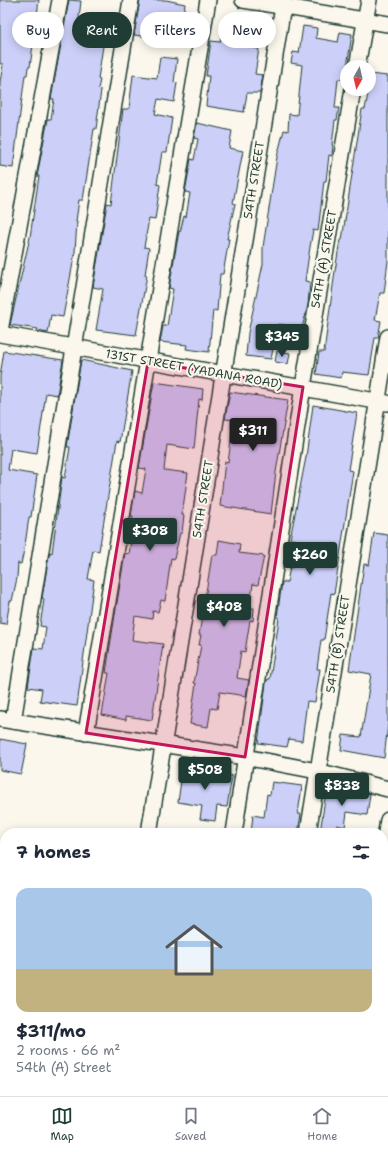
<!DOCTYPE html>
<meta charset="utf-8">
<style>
:root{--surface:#fff;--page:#f2f2f3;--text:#1f2937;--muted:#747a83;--line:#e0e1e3;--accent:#1f3d34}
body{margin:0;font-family:"Shantell Sans",sans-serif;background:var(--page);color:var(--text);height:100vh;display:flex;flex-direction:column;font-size:15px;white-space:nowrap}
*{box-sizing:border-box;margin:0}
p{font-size:13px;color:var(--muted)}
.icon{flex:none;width:22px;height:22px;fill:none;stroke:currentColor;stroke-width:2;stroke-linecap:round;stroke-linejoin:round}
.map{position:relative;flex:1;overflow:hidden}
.drawer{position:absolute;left:0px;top:828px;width:388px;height:268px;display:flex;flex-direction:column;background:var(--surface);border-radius:16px 16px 0 0;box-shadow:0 2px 10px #0003}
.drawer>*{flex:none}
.top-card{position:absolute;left:12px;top:12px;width:364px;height:36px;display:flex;gap:8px}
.needle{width:26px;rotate:188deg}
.controls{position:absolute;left:340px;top:60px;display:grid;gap:8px}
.controls a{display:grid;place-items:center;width:36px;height:36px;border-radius:50%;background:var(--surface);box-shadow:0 2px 10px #0003;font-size:20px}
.price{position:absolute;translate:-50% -34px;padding:0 9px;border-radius:4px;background:var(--accent);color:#fff;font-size:13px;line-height:26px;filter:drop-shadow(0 1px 2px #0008)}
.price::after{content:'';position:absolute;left:50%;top:24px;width:12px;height:9px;margin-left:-6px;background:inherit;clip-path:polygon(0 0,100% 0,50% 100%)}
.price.on{background:#222;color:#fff}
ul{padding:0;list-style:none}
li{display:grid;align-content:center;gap:8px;height:212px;padding:0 16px}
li+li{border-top:1px solid var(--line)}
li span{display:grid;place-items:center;height:124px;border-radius:12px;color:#555}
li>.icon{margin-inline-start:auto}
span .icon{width:72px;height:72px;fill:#fffc;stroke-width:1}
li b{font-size:17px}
h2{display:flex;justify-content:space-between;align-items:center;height:48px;padding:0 16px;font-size:17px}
.chip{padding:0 14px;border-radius:18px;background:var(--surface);box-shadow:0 2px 10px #0003;font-size:14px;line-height:36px}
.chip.on{background:var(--accent);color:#fff}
.menu{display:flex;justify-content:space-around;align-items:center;height:56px;border-top:1px solid var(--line);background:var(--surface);font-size:11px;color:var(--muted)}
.menu a{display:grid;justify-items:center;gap:2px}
.menu .on{color:var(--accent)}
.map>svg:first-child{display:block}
</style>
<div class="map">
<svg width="388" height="1096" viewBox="0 0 388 1096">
<rect width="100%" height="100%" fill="#fbf7ec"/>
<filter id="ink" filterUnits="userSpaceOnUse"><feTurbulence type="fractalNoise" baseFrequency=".025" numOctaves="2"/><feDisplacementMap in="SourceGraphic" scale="8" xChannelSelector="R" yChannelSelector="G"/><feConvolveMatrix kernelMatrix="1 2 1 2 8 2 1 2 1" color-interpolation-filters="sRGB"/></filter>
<g filter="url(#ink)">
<!-- building -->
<g fill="#cccff8" stroke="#1f3d34">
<polygon points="0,0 39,0 30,67 28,67 27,75 25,75 13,168 0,166 0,82 3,64 0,64"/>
<polygon points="69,0 81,1 78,27 108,32 106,46 103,46 98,79 100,80 98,89 101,90 96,129 94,129 83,200 79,200 76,221 77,221 75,252 63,317 51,315 48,333 37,331 38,329 10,325 30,237 39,176 37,176 48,119 51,119 54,99 51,99"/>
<polygon points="140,0 166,0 185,4 184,11 189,12 188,23 172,21 172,31 157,30 156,38 134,35"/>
<polygon points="224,17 253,22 249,47 259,49 255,74 263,75 260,93 247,93 244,112 206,106 209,76 206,76 211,41 220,42"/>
<polygon points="303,26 317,28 316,38 338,42 340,32 352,34 345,80 338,79 335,108 339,108 337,120 335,120 332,145 333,145 332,156 329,155 326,181 324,181 318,231 313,230 310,247 305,281 310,282 308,305 302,328 278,324 271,359 246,356 248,333 263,264 263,247 277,157 284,130 288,131 289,114 297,115 302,65 291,63 293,52 299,53"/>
<polygon points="160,57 177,59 174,82 177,83 174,102 158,99 155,114 172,118 167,152 162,152 157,184 160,185 155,220 149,219 144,247 149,248 145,275 147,275 136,335 96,330 103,289 93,287 107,203 111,204 123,109 129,109 133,75 157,78"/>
<polygon points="369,74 388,76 388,261 384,293 380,293 375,320 381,321 378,338 375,338 369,375 342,372 341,378 316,374 319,352 324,352 335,271 340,240 342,240 362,109 365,109 369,89"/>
<polygon points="197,123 232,131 229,148 243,151 233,203 235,204 227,239 229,239 223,274 220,274 217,311 213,310 209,352 186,349 187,345 160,342 163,326 167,326 173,289 169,288 179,231 180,232 184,216 186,217 190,193 185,192 191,159 194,160 198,139 194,138"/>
<polygon points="4,351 63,360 57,395 46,393 37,453 11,449 8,470 37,475 31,517 29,517 25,545 21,564 18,563 17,578 12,601 10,601 6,624 0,623 0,376"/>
<polygon points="277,351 290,353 288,364 275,362"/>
<polygon points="81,360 132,371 120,442 117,441 99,551 93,550 88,579 94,580 77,706 40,701 42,689 28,687 34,648 43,649 46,627 40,626 44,599 42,598 48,561 50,552 52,553 62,477 65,478 70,447 67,447"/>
<polygon points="154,382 203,389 202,400 199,399 194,449 167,445 164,470 188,473 182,515 184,515 182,533 180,533 174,559 171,558 165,601 161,600 158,612 153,611 152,619 135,616 132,640 163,644 152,720 126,716 126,720 102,715 109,673 106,673 110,646 125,553 129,554 133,528 131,528 133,516 131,516 135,491 142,493 146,469 139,468"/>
<polygon points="230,392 288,400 276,472 271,514 220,506 225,461 228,462 234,420 225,419"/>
<polygon points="313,405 357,413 348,470 353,471 334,594 331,593 324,640 321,640 317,669 320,669 315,702 307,701 302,741 289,739 287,747 258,743 266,683 268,679 270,679 278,626 279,617 277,617 282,582 287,582 290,567 292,568 297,540 290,539 306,457"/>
<polygon points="374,533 388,535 388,724 384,758 341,750 343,735 361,737 367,700 371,674 349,670 364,564 369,565"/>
<polygon points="219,540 240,544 239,553 264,556 258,585 253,584 250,608 254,608 253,621 250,620 245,652 241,651 237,678 249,680 246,696 220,692 217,709 211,708 208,727 190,724 196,683 194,683 201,645 199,645 201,635 199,635 212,555 217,555"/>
<polygon points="0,739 27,744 21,774 0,770"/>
<polygon points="183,767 232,776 227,807 217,806 215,821 200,819 202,806 178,802"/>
<polygon points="272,782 302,786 298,814 301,814 298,833 251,833 253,815 264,817 267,794 270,795"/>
<polygon points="327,785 370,794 367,815 347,812 345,827 337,825 336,833 320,833"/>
</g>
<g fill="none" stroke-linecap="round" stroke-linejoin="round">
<defs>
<g id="minor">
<polyline points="243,0 388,24"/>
<polyline points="357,67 369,0"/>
<polyline points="0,331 60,0"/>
<polyline points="0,334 387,403"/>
<polyline points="0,719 245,757 317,771 388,789"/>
<polyline points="13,721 131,0"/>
<polyline points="86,733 208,0"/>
<polyline points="149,833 284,0"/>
<polyline points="234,833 303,387 353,89"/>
<polyline points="308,833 388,337"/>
<polyline points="383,850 388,820"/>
<polyline points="107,1096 108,1091"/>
<polyline points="193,1096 194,1091"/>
<polyline points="270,1096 271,1091"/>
<polyline points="342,1096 343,1091"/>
</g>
</defs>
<!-- minor casing -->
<use href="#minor" stroke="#1f3d34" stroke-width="18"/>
<!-- minor -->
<use href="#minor" stroke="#fbf7ec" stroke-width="15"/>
</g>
</g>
<!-- marked area -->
<path fill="#c2185b" fill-opacity="0.2" stroke="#c2185b" stroke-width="3" stroke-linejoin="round" d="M 148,362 L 303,387 L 245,757 L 86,733 Z"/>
<g text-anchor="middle" stroke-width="4" stroke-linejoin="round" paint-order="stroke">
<!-- street labels -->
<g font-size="12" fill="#1f3d34" stroke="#fbf7ec">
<text transform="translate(254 180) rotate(-81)" y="4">54TH STREET</text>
<text transform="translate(324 259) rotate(-80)" y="4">54TH (A) STREET</text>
<text transform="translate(194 369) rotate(10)" y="4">131ST STREET (YADANA ROAD)</text>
<text transform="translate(203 499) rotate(-81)" y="4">54TH STREET</text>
<text transform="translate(338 644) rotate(-81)" y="4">54TH (B) STREET</text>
</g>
</g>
</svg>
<div class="controls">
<a><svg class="needle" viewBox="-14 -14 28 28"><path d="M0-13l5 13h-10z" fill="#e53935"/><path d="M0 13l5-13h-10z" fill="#747a83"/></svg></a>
</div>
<b class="price" style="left:282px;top:358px">$345</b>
<b class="price on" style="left:253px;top:452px">$311</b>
<b class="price" style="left:150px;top:552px">$308</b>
<b class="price" style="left:310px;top:576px">$260</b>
<b class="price" style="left:224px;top:628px">$408</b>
<b class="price" style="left:205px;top:791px">$508</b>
<b class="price" style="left:342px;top:807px">$838</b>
<div class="top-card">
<a class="chip">Buy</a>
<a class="chip on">Rent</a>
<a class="chip">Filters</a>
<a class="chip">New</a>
</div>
<section class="drawer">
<h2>7 homes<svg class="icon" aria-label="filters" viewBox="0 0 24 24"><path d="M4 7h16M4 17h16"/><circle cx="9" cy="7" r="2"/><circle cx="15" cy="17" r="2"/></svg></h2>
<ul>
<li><span style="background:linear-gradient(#a9c7e8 65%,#c2b280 0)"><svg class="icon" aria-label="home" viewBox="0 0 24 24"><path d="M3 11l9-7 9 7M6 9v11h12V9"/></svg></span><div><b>$311/mo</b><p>2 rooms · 66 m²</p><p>54th (A) Street</p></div></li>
</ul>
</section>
</div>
<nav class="menu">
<a class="on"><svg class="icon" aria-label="map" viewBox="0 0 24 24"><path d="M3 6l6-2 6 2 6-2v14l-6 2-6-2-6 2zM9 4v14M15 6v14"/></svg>Map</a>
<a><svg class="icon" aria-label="saved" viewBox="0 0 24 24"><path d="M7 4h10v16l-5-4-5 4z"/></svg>Saved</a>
<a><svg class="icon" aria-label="home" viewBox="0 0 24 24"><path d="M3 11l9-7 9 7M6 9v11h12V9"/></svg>Home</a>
</nav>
